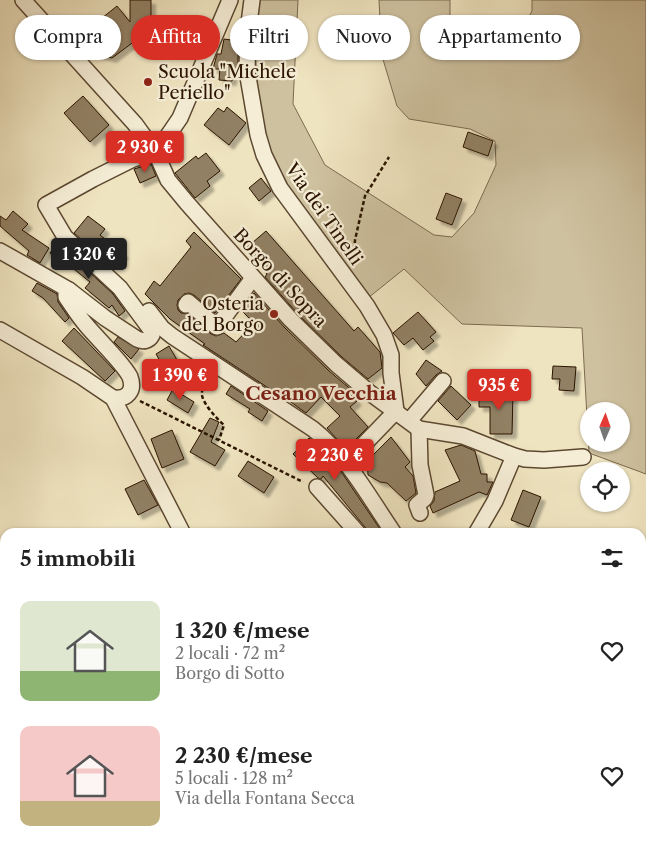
<!DOCTYPE html>
<html lang="it">
<meta charset="utf-8">
<style>
:root{--surface:#fff;--page:#f6f6f6;--text:#222;--muted:#767676;--accent:#d93025}
body{margin:0;font-family:"Libre Caslon Text",serif;background:var(--page);color:var(--text);height:100vh;display:flex;flex-direction:column;font-size:19px;white-space:nowrap}
*{box-sizing:border-box;margin:0}
p{font-size:16px;color:var(--muted)}
.icon{flex:none;width:28px;height:28px;fill:none;stroke:currentColor;stroke-width:2;stroke-linecap:round;stroke-linejoin:round}
.map{position:relative;flex:1;overflow:hidden}
.sheet{position:absolute;left:0px;top:528px;width:646px;height:321px;display:flex;flex-direction:column;background:var(--surface);border-radius:15px 15px 0 0;box-shadow:0 1px 4px #0004}
.sheet>*{flex:none}
.guide{position:absolute;left:15px;top:15px;width:616px;height:45px;display:flex;gap:10px}
.needle{width:32px;rotate:2deg}
.tools{position:absolute;left:580px;top:402px;display:grid;gap:10px}
.tools a{display:grid;place-items:center;width:50px;height:50px;border-radius:50%;background:var(--surface);box-shadow:0 1px 4px #0004;font-size:25px}
.price{position:absolute;translate:-50% -42px;padding:0 11px;border-radius:5px;background:var(--accent);color:#fff;font-size:16px;line-height:32px;filter:drop-shadow(0 1px 2px #0008)}
.price::after{content:'';position:absolute;left:50%;top:30px;width:15px;height:11px;margin-left:-8px;background:inherit;clip-path:polygon(0 0,100% 0,50% 100%)}
.price.current{background:#222;color:#fff}
ul{padding:0;list-style:none}
li{display:flex;align-items:center;gap:15px;height:125px;padding:0 20px}
li span{display:grid;place-items:center;flex:none;width:140px;height:100px;border-radius:10px;color:#555}
li>.icon{margin-inline-start:auto}
span .icon{width:60px;height:60px;fill:#fffc;stroke-width:1}
li b{font-size:21px}
h2{display:flex;justify-content:space-between;align-items:center;height:60px;padding:0 20px;font-size:21px}
.tag{padding:0 18px;border-radius:22px;background:var(--surface);box-shadow:0 1px 4px #0004;font-size:18px;line-height:45px}
.tag.current{background:var(--accent);color:#fff}
.map>svg:first-child{display:block}
</style>
<div class="map">
<svg width="646" height="848" viewBox="0 0 646 848">
<defs>
<filter id="shadow"><feDropShadow dx="4.5" dy="4.5" stdDeviation="1" flood-color="#0004"/></filter>
</defs>
<rect width="100%" height="100%" fill="#efe4c0"/>
<filter id="stains"><feTurbulence type="fractalNoise" baseFrequency=".004" numOctaves="4"/><feColorMatrix values="0 0 0 0 .2 0 0 0 0 .09 0 0 0 0 .02 0 0 0 .5 -.17"/></filter>
<radialGradient id="worn" r=".72"><stop offset=".6" stop-color="#630" stop-opacity="0"/><stop offset="1" stop-color="#630" stop-opacity=".3"/></radialGradient>
<!-- green -->
<path fill="#cec19f" stroke="#7c6a50" fill-rule="evenodd" d="M 258,0 L 298,0 L 293,104 L 325,165 L 434,235 L 452,237 L 474,213 L 496,165 L 495,141 L 470,129 L 409,119 L 397,106 L 382,56 L 379,0 L 450,0 L 450,30 L 471,50 L 493,56 L 515,44 L 532,11 L 532,0 L 646,0 L 646,474 L 589,453 L 582,328 L 462,324 L 404,269 L 368,298 L 293,198 L 273,164 L 258,107 L 254,32 ZM 589,411 L 621,411 L 621,444 L 589,444 Z"/>
<!-- building -->
<g fill="#918064" stroke="#2b1400" filter="url(#shadow)">
<polygon points="130,0 151,0 151,29 112,58 86,51 92,26 117,6 130,22"/>
<polygon points="224,39 238,41 238,71 233,70 232,81 219,80 220,69 213,69 217,54 221,54"/>
<polygon points="83,96 109,125 90,142 64,113"/>
<polygon points="227,107 246,123 229,145 204,125 218,108 224,112"/>
<polygon points="468,132 493,141 488,156 463,147"/>
<polygon points="206,153 220,171 207,181 210,186 195,198 175,173 196,156 198,159"/>
<polygon points="151,164 156,176 140,183 134,169"/>
<polygon points="261,178 271,191 259,201 249,188"/>
<polygon points="446,193 462,199 452,225 436,219"/>
<polygon points="13,211 28,224 22,230 49,248 40,263 27,255 29,251 0,226 0,216 6,220"/>
<polygon points="88,216 105,229 100,235 124,254 115,264 100,249 95,252 74,233"/>
<polygon points="266,231 354,331 358,327 380,352 382,368 368,379 342,357 298,314 265,277 267,274 245,249"/>
<polygon points="194,232 241,279 215,313 194,295 189,293 184,294 178,300 177,305 178,310 181,313 188,314 211,334 216,336 224,333 236,342 254,323 241,310 254,293 284,327 329,371 354,392 351,395 357,401 350,407 368,427 346,449 327,428 340,416 321,397 306,413 280,394 279,395 203,345 205,344 170,319 145,294 154,281 160,286 191,247 186,241"/>
<polygon points="58,243 113,294 125,311 119,316 112,305 109,308 85,288 90,282 64,261 63,263 50,253"/>
<polygon points="37,283 57,294 58,302 69,318 65,322 43,298 32,291"/>
<polygon points="418,312 436,332 430,337 434,341 423,350 413,338 404,345 393,333"/>
<polygon points="74,328 115,371 105,381 62,341"/>
<polygon points="118,337 139,349 131,359 114,342"/>
<polygon points="169,346 177,360 164,368 156,354"/>
<polygon points="192,360 211,373 208,378 189,364"/>
<polygon points="426,360 442,371 436,375 426,386 416,374"/>
<polygon points="553,366 576,367 574,391 559,390 560,379 552,379"/>
<polygon points="231,386 268,411 262,421 248,412 250,409 226,394"/>
<polygon points="451,386 471,405 457,420 438,401"/>
<polygon points="173,389 194,402 188,413 167,400"/>
<polygon points="479,392 513,392 512,434 490,434 490,407 479,407"/>
<polygon points="210,418 219,422 211,442 225,450 215,466 190,452"/>
<polygon points="172,430 184,459 162,468 151,439"/>
<polygon points="391,437 410,462 405,467 413,476 416,493 406,501 387,483 380,482 368,475 367,461"/>
<polygon points="309,438 340,470 382,532 369,532 323,476 321,479 318,478 293,454"/>
<polygon points="461,445 475,451 481,474 487,474 487,482 493,482 487,495 479,492 433,513 430,506 434,501 435,492 460,481 445,450"/>
<polygon points="248,461 274,477 264,493 238,476"/>
<polygon points="144,480 158,505 138,515 125,489"/>
<polygon points="523,490 541,497 529,527 511,520"/>
</g>
<g fill="none" stroke-linecap="round" stroke-linejoin="round">
<defs>
<g id="minor">
<polyline points="23,0 135,124 156,153 168,180 187,203 291,320 336,364 370,393 419,429 463,436 514,456 525,459 544,460 583,457"/>
<polyline points="252,0 248,31 247,71 258,135 264,155 280,188 367,306 384,335 391,355 391,373 396,411"/>
<polyline points="156,153 180,118 230,0"/>
<polyline points="0,251 69,290"/>
<polyline points="186,305 188,302 217,327 253,278"/>
<path d="M 149,311 L 162,328 L 172,336 L 313,429 C 347,456 369,497 393,532"/>
<polyline points="0,330 82,377 113,398 182,532"/>
<path d="M 113,398 C 127,400 135,391 130,377 C 125,365 96,337 87,326 C 79,317 73,307 66,297 L 66,293 L 69,290 L 105,318 L 137,339 C 143,342 149,341 152,335 L 151,330 L 120,288 L 65,237 L 46,205 L 93,179 L 133,159 L 156,153"/>
<polyline points="409,421 443,381"/>
<polyline points="419,429 420,465 426,495 425,498 417,505 420,513"/>
<polyline points="346,463 396,411"/>
<polyline points="317,487 357,532"/>
<polyline points="477,532 495,501 514,456"/>
<polyline points="493,844 507,848"/>
</g>
</defs>
<!-- minor casing -->
<use href="#minor" stroke="#5c4830" stroke-width="18"/>
<!-- path -->
<g stroke="#2b1400" stroke-width="2.5" stroke-dasharray="4 2.5" stroke-linecap="butt">
<polyline points="351,261 354,259 355,240 365,196 389,157"/>
<path d="M 210,378 C 207,382 202,387 202,392 C 200,401 217,419 224,425 L 219,440"/>
<polyline points="140,401 303,482"/>
<polyline points="641,817 646,806"/>
<polyline points="545,848 564,844"/>
</g>
<!-- minor -->
<use href="#minor" stroke="#f5edd6" stroke-width="15"/>
</g>
<!-- markers -->
<g fill="#8f2418" stroke="#f5edd6" stroke-width="2">
<circle cx="148" cy="82" r="5"/>
<circle cx="274" cy="314" r="5"/>
</g>
<g text-anchor="middle" stroke-width="4.5" stroke-linejoin="round" paint-order="stroke">
<!-- poi labels -->
<g font-size="18" fill="#2b1400" stroke="#f5edd6" text-anchor="start">
<text x="158" y="78">Scuola "Michele<tspan x="158" dy="21">Periello"</tspan></text>
<text x="264" y="310" text-anchor="end">Osteria<tspan x="264" dy="21">del Borgo</tspan></text>
</g>
<!-- street labels -->
<g font-size="18" fill="#2b1400" stroke="#f5edd6">
<text transform="translate(324 214) rotate(55)" y="6">Via dei Tinelli</text>
<text transform="translate(280 278) rotate(47)" y="6">Borgo di Sopra</text>
</g>
<!-- neighbourhood labels -->
<g font-size="19" font-weight="bold" fill="#7a1f14" stroke="#f5edd6">
<text x="321" y="400">Cesano Vecchia</text>
</g>
</g>
<rect width="100%" height="100%" filter="url(#stains)"/>
<rect width="100%" height="100%" fill="url(#worn)"/>
</svg>
<div class="tools">
<a><svg class="needle" viewBox="-14 -14 28 28"><path d="M0-13l5 13h-10z" fill="#e53935"/><path d="M0 13l5-13h-10z" fill="#767676"/></svg></a>
<a><svg class="icon" aria-label="locate" viewBox="0 0 24 24"><circle cx="12" cy="12" r="6"/><path d="M12 2v4M12 18v4M2 12h4M18 12h4"/></svg></a>
</div>
<b class="price" style="left:145px;top:173px">2 930 €</b>
<b class="price current" style="left:89px;top:280px">1 320 €</b>
<b class="price" style="left:180px;top:401px">1 390 €</b>
<b class="price" style="left:499px;top:411px">935 €</b>
<b class="price" style="left:335px;top:481px">2 230 €</b>
<div class="guide">
<a class="tag">Compra</a>
<a class="tag current">Affitta</a>
<a class="tag">Filtri</a>
<a class="tag">Nuovo</a>
<a class="tag">Appartamento</a>
</div>
<section class="sheet">
<h2>5 immobili<svg class="icon" aria-label="filters" viewBox="0 0 24 24"><path d="M4 7h16M4 17h16"/><circle cx="9" cy="7" r="2"/><circle cx="15" cy="17" r="2"/></svg></h2>
<ul>
<li><span style="background:linear-gradient(#dfe7d0 70%,#8fb573 0)"><svg class="icon" aria-label="home" viewBox="0 0 24 24"><path d="M3 11l9-7 9 7M6 9v11h12V9"/></svg></span><div><b>1 320 €/mese</b><p>2 locali · 72 m²</p><p>Borgo di Sotto</p></div><svg class="icon" aria-label="heart" viewBox="0 0 24 24"><path d="M12 20l-8-8c-3-5 5-10 8-4 3-6 11-1 8 4z"/></svg></li>
<li><span style="background:linear-gradient(#f6c9c9 75%,#c2b280 0)"><svg class="icon" aria-label="home" viewBox="0 0 24 24"><path d="M3 11l9-7 9 7M6 9v11h12V9"/></svg></span><div><b>2 230 €/mese</b><p>5 locali · 128 m²</p><p>Via della Fontana Secca</p></div><svg class="icon" aria-label="heart" viewBox="0 0 24 24"><path d="M12 20l-8-8c-3-5 5-10 8-4 3-6 11-1 8 4z"/></svg></li>
</ul>
</section>
</div>
